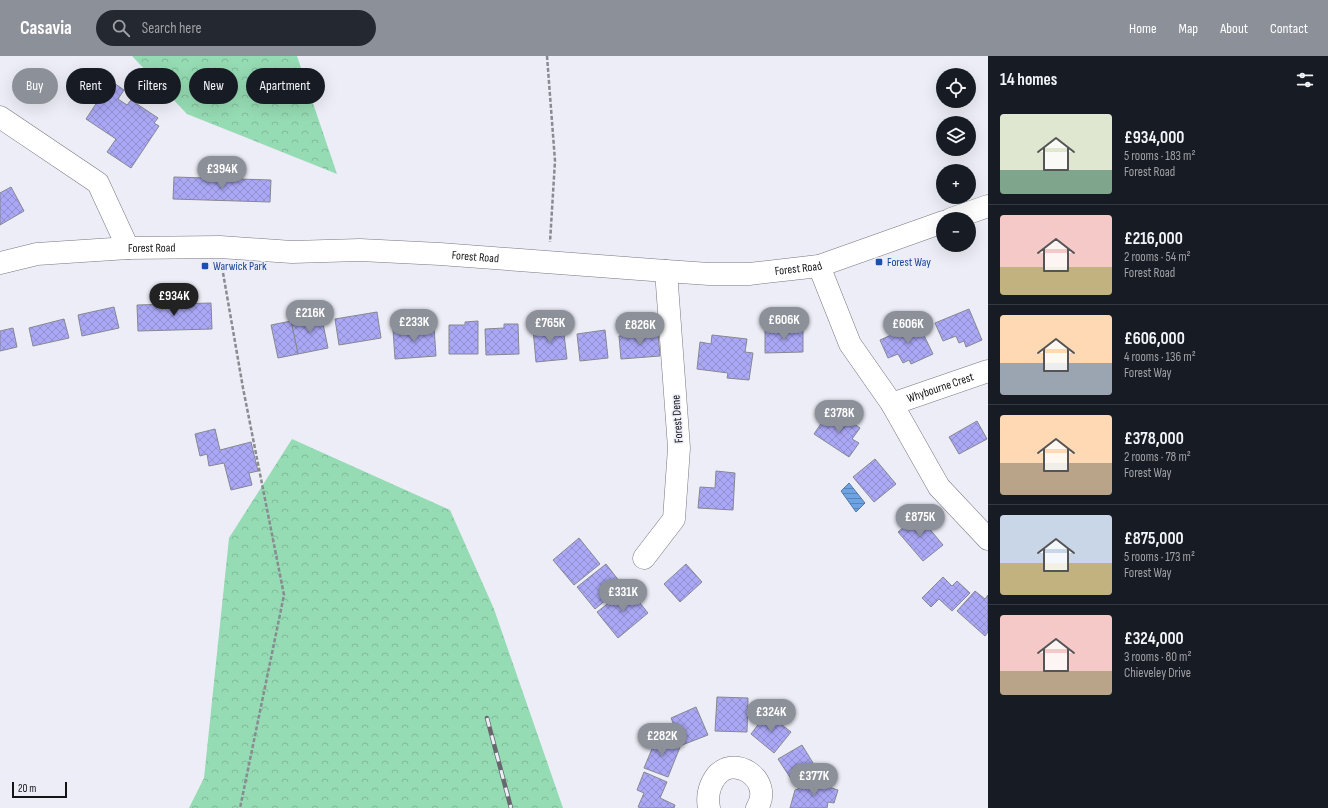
<!DOCTYPE html>
<meta charset="utf-8">
<style>
:root{--surface:#171b24;--page:#242831;--text:#f1f3f6;--muted:#9ea1a6;--line:#363941;--accent:#8c9099}
body{margin:0;font-family:"Sofia Sans Condensed",sans-serif;background:var(--page);color:var(--text);height:100vh;display:flex;flex-direction:column;font-size:15px;white-space:nowrap}
*{box-sizing:border-box;margin:0}
p{font-size:13px;color:var(--muted)}
.icon{flex:none;width:22px;height:22px;fill:none;stroke:currentColor;stroke-width:2;stroke-linecap:round;stroke-linejoin:round}
.map{position:relative;flex:1;overflow:hidden}
.details{display:flex;flex-direction:column;background:var(--surface);width:340px}
.details>*{flex:none}
.banner{position:absolute;left:12px;top:12px;width:380px;height:36px;display:flex;gap:8px}
.tools{position:absolute;left:936px;top:12px;display:grid;gap:8px}
.tools a{display:grid;place-items:center;width:40px;height:40px;border-radius:50%;background:var(--surface);box-shadow:0 4px 16px #0002;font-size:20px}
.scale{position:absolute;left:12px;bottom:10px;width:55px;box-sizing:border-box;padding-left:4px;border:2px solid #141417;border-top:0;font-size:11px;line-height:14px;white-space:nowrap;color:#141417;-webkit-text-stroke:3px #ededf7;paint-order:stroke}
.price{position:absolute;translate:-50% -34px;padding:0 9px;border-radius:14px;background:var(--accent);color:#fff;font-size:13px;line-height:26px;filter:drop-shadow(0 1px 2px #0008)}
.price::after{content:'';position:absolute;left:50%;top:24px;width:12px;height:9px;margin-left:-6px;background:inherit;clip-path:polygon(0 0,100% 0,50% 100%)}
.price.current{background:#222;color:#fff}
ul{padding:0;list-style:none}
li{display:flex;align-items:center;gap:12px;height:100px;padding:0 12px}
li+li{border-top:1px solid var(--line)}
li span{display:grid;place-items:center;flex:none;width:112px;height:80px;border-radius:4px;color:#555}
li>.icon{margin-inline-start:auto}
span .icon{width:48px;height:48px;fill:#fffc;stroke-width:1}
li b{font-size:17px}
h2{display:flex;justify-content:space-between;align-items:center;height:48px;padding:0 12px;font-size:17px}
.tag{padding:0 14px;border-radius:18px;background:var(--surface);box-shadow:0 4px 16px #0002;font-size:14px;line-height:36px}
.tag.current{background:var(--accent);color:#fff}
header{display:flex;align-items:center;gap:24px;box-sizing:border-box;height:56px;padding:0 20px;background:var(--accent);color:#fff}
header strong{font-size:19px}
nav{display:flex;gap:22px;margin-inline-start:auto;font-size:14px}
.search{width:280px;height:36px;background:var(--page);display:flex;align-items:center;gap:10px;box-sizing:border-box;padding:0 14px;border-radius:22px;color:var(--muted);font-size:15px}
main{display:flex;flex:1;min-height:0}
.map>svg:first-child{display:block}
</style>
<header>
<strong>Casavia</strong>
<div class="search"><svg class="icon" aria-label="search" viewBox="0 0 24 24"><circle cx="10" cy="10" r="6"/><path d="M15 15l6 6"/></svg>Search here</div>
<nav><a>Home</a><a>Map</a><a>About</a><a>Contact</a></nav>
</header>
<main>
<div class="map">
<svg width="988" height="752" viewBox="0 0 988 752">
<defs>
<pattern id="forest-crowns" width="20" height="18" patternUnits="userSpaceOnUse"><rect width="20" height="18" fill="#95dbb3"/><path d="M2 6a3 3 0 1 1 6 0M12 15a3 3 0 1 1 6 0" fill="none" stroke="#80bb99"/></pattern>
<pattern id="water-rules" width="6" height="5" patternUnits="userSpaceOnUse"><rect width="6" height="5" fill="#6da3e3"/><path d="M0 2.5h6" fill="none" stroke="#5884b7"/></pattern>
<pattern id="building-cross-hatch" width="8" height="8" patternUnits="userSpaceOnUse"><rect width="8" height="8" fill="#aaa7f5"/><path d="M0 0l8 8M0 8l8-8" fill="none" stroke="#918fd1"/></pattern>
</defs>
<rect width="100%" height="100%" fill="#ededf7"/>
<!-- forest -->
<g fill="url(#forest-crowns)">
<polygon points="132,0 297,0 337,118 187,58"/>
<polygon points="292,383 450,454 494,553 563,752 189,752 204,722 229,482"/>
</g>
<!-- water -->
<polygon fill="url(#water-rules)" stroke="#5278a6" points="849,427 865,447 856,456 841,435"/>
<!-- building -->
<g fill="url(#building-cross-hatch)" stroke="#868790">
<polygon points="111,25 124,34 118,43 127,49 131,44 158,62 154,67 159,70 131,112 107,96 116,83 86,63"/>
<polygon points="174,121 271,124 270,146 173,143"/>
<polygon points="11,131 24,155 0,169 0,137"/>
<polygon points="211,247 212,273 138,275 137,249"/>
<polygon points="114,251 119,272 82,280 78,259"/>
<polygon points="969,253 982,284 966,291 964,285 959,287 956,280 943,285 935,267"/>
<polygon points="377,256 381,282 339,289 335,263"/>
<polygon points="321,258 328,292 298,298 291,265"/>
<polygon points="64,263 69,282 33,290 29,272"/>
<polygon points="291,265 298,298 278,302 271,269"/>
<polygon points="478,265 478,298 449,298 449,269 465,269 465,266"/>
<polygon points="918,267 933,298 911,308 909,304 903,307 898,298 888,302 880,284"/>
<polygon points="504,268 518,268 519,298 486,299 485,273 504,272"/>
<polygon points="563,270 567,303 536,306 533,273"/>
<polygon points="434,271 436,300 395,303 393,273"/>
<polygon points="13,272 17,291 0,295 0,275"/>
<polygon points="803,273 803,296 765,297 765,274"/>
<polygon points="605,274 608,302 580,305 577,278"/>
<polygon points="658,277 660,300 621,303 619,280"/>
<polygon points="712,279 747,283 745,296 753,297 749,324 727,322 728,317 697,313 700,286 711,288"/>
<polygon points="828,357 842,366 845,362 860,372 852,383 859,387 849,401 814,378"/>
<polygon points="977,365 987,383 959,398 949,381"/>
<polygon points="215,373 220,394 251,386 258,415 249,417 252,429 231,434 224,407 209,410 207,398 200,400 195,378"/>
<polygon points="875,403 896,428 874,446 853,421"/>
<polygon points="716,415 735,417 733,454 698,452 700,431 715,432"/>
<polygon points="918,459 943,489 923,505 898,476"/>
<polygon points="579,482 600,508 574,529 553,504"/>
<polygon points="606,508 623,530 595,553 577,531"/>
<polygon points="686,508 702,526 680,546 664,528"/>
<polygon points="943,521 952,530 957,525 970,537 952,555 939,543 931,551 922,542"/>
<polygon points="628,532 648,557 618,582 597,556"/>
<polygon points="975,535 985,543 988,539 988,576 985,580 957,555"/>
<polygon points="717,641 748,642 747,676 715,675"/>
<polygon points="696,651 708,679 682,689 671,662"/>
<polygon points="767,657 791,676 774,697 751,678"/>
<polygon points="657,681 680,691 668,721 644,712"/>
<polygon points="802,689 818,715 795,729 778,703"/>
<polygon points="644,716 667,726 660,742 675,749 674,752 642,752 638,751 644,737 637,734"/>
<polygon points="816,727 838,734 834,747 828,746 827,752 790,752 795,734"/>
</g>
<g fill="none" stroke-linecap="round" stroke-linejoin="round">
<defs>
<g id="minor">
<polyline points="0,61 98,127 128,192"/>
<polyline points="819,210 850,288 892,348 939,431 988,483"/>
<path id="s1" d="M 892,348 L 988,315"/>
<polyline points="644,502 674,463 679,392 666,215"/>
<path d="M 709,752 C 707,742 708,734 713,725 C 731,693 775,724 757,752"/>
</g>
<g id="tertiary">
<polyline points="951,163 988,150"/>
<path id="s2" d="M 0,207 L 37,198 L 128,192 L 220,191 L 292,196 L 360,194 L 440,198 L 666,215 L 709,218 L 749,218 L 819,210 L 943,166"/>
</g>
</defs>
<!-- minor casing -->
<use href="#minor" stroke="#777780" stroke-width="23"/>
<!-- tertiary casing -->
<use href="#tertiary" stroke="#777780" stroke-width="23"/>
<!-- path -->
<g stroke="#8a8a91" stroke-width="2.5" stroke-dasharray="4 2" stroke-linecap="butt">
<polyline points="547,0 555,105 550,186"/>
<polyline points="222,211 243,332 284,539 240,752"/>
</g>
<!-- minor -->
<use href="#minor" stroke="#fff" stroke-width="22"/>
<!-- tertiary -->
<use href="#tertiary" stroke="#fff" stroke-width="22"/>
<defs>
<polyline id="rail" points="487,662 511,752"/>
</defs>
<!-- rail casing -->
<use href="#rail" stroke="#67676d" stroke-width="4.5"/>
<!-- rail -->
<use href="#rail" stroke="#ededf7" stroke-width="3" stroke-dasharray="9" stroke-linecap="butt"/>
</g>
<!-- markers -->
<g fill="#1a4fb4" stroke="#ededf7" stroke-width="1.5">
<rect x="875" y="202" width="8" height="8" rx="2"/>
<rect x="201" y="206" width="8" height="8" rx="2"/>
</g>
<g text-anchor="middle" stroke-width="3" stroke-linejoin="round" paint-order="stroke">
<!-- street labels -->
<g font-size="12" fill="#141417" stroke="#ededf7">
<text dy="4" stroke="none"><textPath href="#s2" startOffset="153">Forest Road</textPath></text>
<text dy="4" stroke="none"><textPath href="#s2" startOffset="477">Forest Road</textPath></text>
<text dy="4" stroke="none"><textPath href="#s2" startOffset="801">Forest Road</textPath></text>
<text dy="4" stroke="none"><textPath href="#s1" startOffset="51">Whybourne Crest</textPath></text>
<text transform="translate(677 363) rotate(-94)" y="4">Forest Dene</text>
</g>
<!-- transit labels -->
<g font-size="12" fill="#164399" stroke="#ededf7" text-anchor="start">
<text x="887" y="210">Forest Way</text>
<text x="213" y="214">Warwick Park</text>
</g>
</g>
</svg>
<div class="tools">
<a><svg class="icon" aria-label="locate" viewBox="0 0 24 24"><circle cx="12" cy="12" r="6"/><path d="M12 2v4M12 18v4M2 12h4M18 12h4"/></svg></a>
<a><svg class="icon" aria-label="layers" viewBox="0 0 24 24"><path d="M12 4l9 5-9 5-9-5zM3 14l9 5 9-5"/></svg></a>
<a>+</a>
<a>−</a>
</div>
<div class="scale">20 m</div>
<b class="price" style="left:222px;top:134px">£394K</b>
<b class="price current" style="left:174px;top:261px">£934K</b>
<b class="price" style="left:310px;top:278px">£216K</b>
<b class="price" style="left:784px;top:285px">£606K</b>
<b class="price" style="left:414px;top:287px">£233K</b>
<b class="price" style="left:550px;top:288px">£765K</b>
<b class="price" style="left:908px;top:289px">£606K</b>
<b class="price" style="left:640px;top:290px">£826K</b>
<b class="price" style="left:839px;top:378px">£378K</b>
<b class="price" style="left:920px;top:482px">£875K</b>
<b class="price" style="left:623px;top:557px">£331K</b>
<b class="price" style="left:771px;top:677px">£324K</b>
<b class="price" style="left:662px;top:701px">£282K</b>
<b class="price" style="left:814px;top:741px">£377K</b>
<div class="banner">
<a class="tag current">Buy</a>
<a class="tag">Rent</a>
<a class="tag">Filters</a>
<a class="tag">New</a>
<a class="tag">Apartment</a>
</div>
</div>
<section class="details">
<h2>14 homes<svg class="icon" aria-label="filters" viewBox="0 0 24 24"><path d="M4 7h16M4 17h16"/><circle cx="9" cy="7" r="2"/><circle cx="15" cy="17" r="2"/></svg></h2>
<ul>
<li><span style="background:linear-gradient(#dfe7d0 70%,#7fa58c 0)"><svg class="icon" aria-label="home" viewBox="0 0 24 24"><path d="M3 11l9-7 9 7M6 9v11h12V9"/></svg></span><div><b>£934,000</b><p>5 rooms · 183 m²</p><p>Forest Road</p></div></li>
<li><span style="background:linear-gradient(#f6c9c9 65%,#c2b280 0)"><svg class="icon" aria-label="home" viewBox="0 0 24 24"><path d="M3 11l9-7 9 7M6 9v11h12V9"/></svg></span><div><b>£216,000</b><p>2 rooms · 54 m²</p><p>Forest Road</p></div></li>
<li><span style="background:linear-gradient(#ffd9b3 60%,#9aa5b1 0)"><svg class="icon" aria-label="home" viewBox="0 0 24 24"><path d="M3 11l9-7 9 7M6 9v11h12V9"/></svg></span><div><b>£606,000</b><p>4 rooms · 136 m²</p><p>Forest Way</p></div></li>
<li><span style="background:linear-gradient(#ffd9b3 60%,#b9a48a 0)"><svg class="icon" aria-label="home" viewBox="0 0 24 24"><path d="M3 11l9-7 9 7M6 9v11h12V9"/></svg></span><div><b>£378,000</b><p>2 rooms · 78 m²</p><p>Forest Way</p></div></li>
<li><span style="background:linear-gradient(#c9d6e8 60%,#c2b280 0)"><svg class="icon" aria-label="home" viewBox="0 0 24 24"><path d="M3 11l9-7 9 7M6 9v11h12V9"/></svg></span><div><b>£875,000</b><p>5 rooms · 173 m²</p><p>Forest Way</p></div></li>
<li><span style="background:linear-gradient(#f6c9c9 70%,#b9a48a 0)"><svg class="icon" aria-label="home" viewBox="0 0 24 24"><path d="M3 11l9-7 9 7M6 9v11h12V9"/></svg></span><div><b>£324,000</b><p>3 rooms · 80 m²</p><p>Chieveley Drive</p></div></li>
</ul>
</section>
</main>
